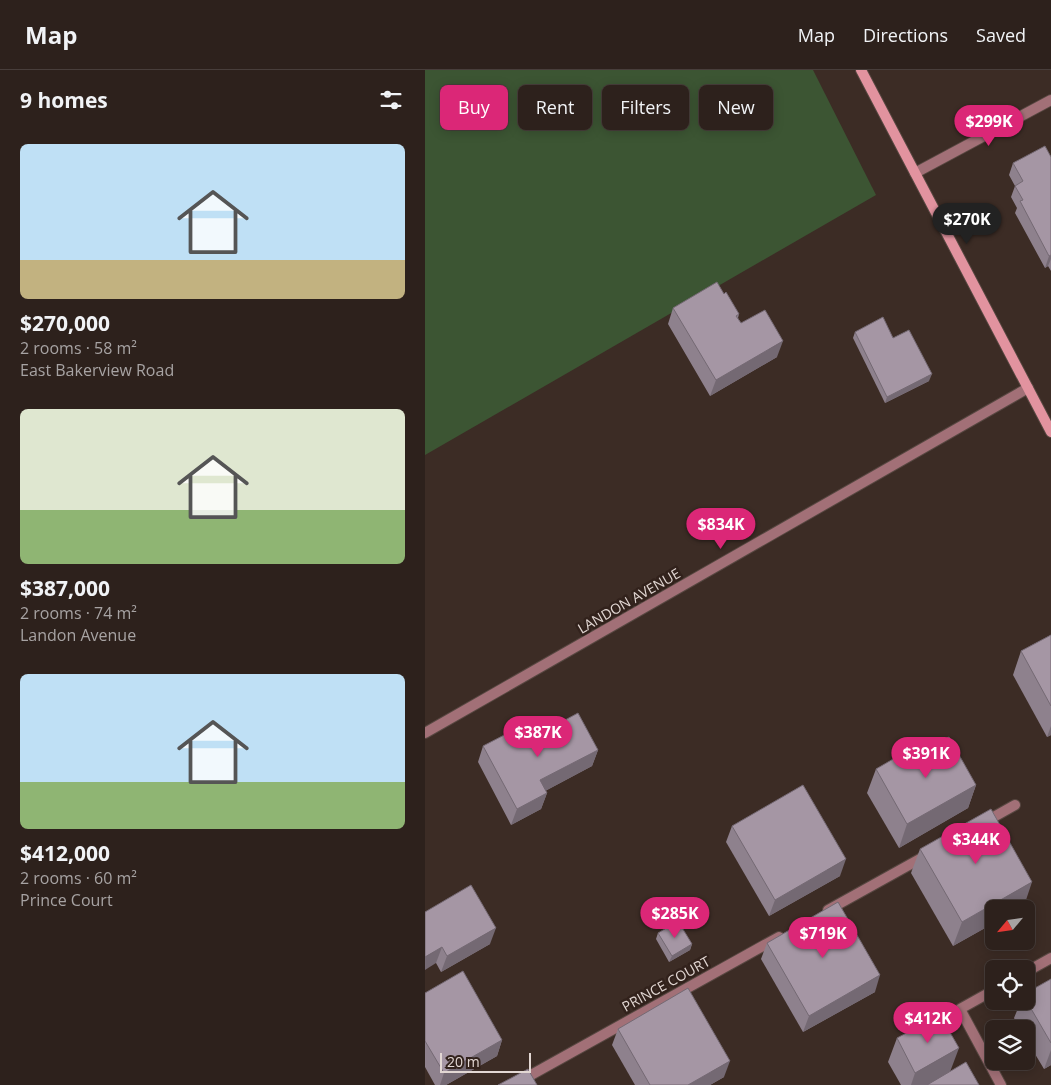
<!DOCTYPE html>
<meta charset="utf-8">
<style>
:root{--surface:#2d211c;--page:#352925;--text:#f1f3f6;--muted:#a7a3a3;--line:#483e3b;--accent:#db2777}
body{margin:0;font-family:"Open Sans",sans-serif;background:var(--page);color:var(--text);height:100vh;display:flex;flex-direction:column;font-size:19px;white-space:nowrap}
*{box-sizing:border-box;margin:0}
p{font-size:16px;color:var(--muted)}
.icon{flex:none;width:28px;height:28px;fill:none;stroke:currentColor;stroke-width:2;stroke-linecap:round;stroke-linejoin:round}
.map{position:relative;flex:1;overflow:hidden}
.panel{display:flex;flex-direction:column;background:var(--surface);width:425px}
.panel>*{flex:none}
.banner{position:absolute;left:15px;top:15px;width:475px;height:45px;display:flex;gap:10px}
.needle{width:32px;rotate:241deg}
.controls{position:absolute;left:560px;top:830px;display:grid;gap:10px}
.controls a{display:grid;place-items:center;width:50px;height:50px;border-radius:8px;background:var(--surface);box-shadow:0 2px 12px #0003,0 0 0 1px var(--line);font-size:25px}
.scale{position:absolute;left:15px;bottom:12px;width:91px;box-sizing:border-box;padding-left:5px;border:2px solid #e2d7d3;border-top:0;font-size:14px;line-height:18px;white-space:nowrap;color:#e2d7d3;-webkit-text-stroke:4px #32221c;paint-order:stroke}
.price{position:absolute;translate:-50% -42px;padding:0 11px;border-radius:18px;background:var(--accent);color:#fff;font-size:16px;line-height:32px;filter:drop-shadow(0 1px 2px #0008)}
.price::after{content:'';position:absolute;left:50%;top:30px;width:15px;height:11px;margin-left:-8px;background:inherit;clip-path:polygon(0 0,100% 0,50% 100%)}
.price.selected{background:#222;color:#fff}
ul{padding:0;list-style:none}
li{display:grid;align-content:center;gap:10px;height:265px;padding:0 20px}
li span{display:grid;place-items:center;height:155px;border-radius:8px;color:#555}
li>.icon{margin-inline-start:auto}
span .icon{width:90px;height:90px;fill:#fffc;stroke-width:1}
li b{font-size:21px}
h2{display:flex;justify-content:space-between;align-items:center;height:60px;padding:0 20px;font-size:21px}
.chip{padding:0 18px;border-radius:8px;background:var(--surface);box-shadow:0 2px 12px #0003,0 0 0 1px var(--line);font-size:18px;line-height:45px}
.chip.selected{background:var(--accent);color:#fff}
header{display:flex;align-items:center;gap:30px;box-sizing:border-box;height:70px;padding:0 25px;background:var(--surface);border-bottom:1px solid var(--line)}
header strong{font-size:24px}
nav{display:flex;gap:28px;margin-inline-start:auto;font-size:18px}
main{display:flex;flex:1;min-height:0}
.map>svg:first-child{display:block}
</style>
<header>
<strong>Map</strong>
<nav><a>Map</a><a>Directions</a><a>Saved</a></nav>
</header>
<main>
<section class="panel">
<h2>9 homes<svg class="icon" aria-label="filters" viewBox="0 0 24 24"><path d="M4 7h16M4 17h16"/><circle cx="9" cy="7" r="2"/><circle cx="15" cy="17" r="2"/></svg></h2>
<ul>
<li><span style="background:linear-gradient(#bfe0f5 75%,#c2b280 0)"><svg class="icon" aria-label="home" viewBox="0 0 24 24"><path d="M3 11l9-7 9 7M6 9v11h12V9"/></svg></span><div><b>$270,000</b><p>2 rooms · 58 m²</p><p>East Bakerview Road</p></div></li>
<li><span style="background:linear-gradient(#dfe7d0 65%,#8fb573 0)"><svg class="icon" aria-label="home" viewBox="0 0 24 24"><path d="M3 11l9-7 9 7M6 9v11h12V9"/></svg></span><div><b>$387,000</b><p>2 rooms · 74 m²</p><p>Landon Avenue</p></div></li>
<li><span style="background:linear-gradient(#bfe0f5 70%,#8fb573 0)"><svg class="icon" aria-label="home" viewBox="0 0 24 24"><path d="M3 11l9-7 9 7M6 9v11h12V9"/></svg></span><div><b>$412,000</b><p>2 rooms · 60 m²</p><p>Prince Court</p></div></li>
</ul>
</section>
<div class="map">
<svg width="626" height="1015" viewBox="0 0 626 1015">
<rect width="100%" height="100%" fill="#3c2c25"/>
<!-- green -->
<polygon fill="#3c5533" points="0,0 388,0 451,125 0,385"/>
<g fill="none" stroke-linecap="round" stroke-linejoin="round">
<defs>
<g id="lane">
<polyline points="601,902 626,888"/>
<polyline points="569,920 535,939 576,1015"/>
</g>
<g id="street">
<polyline points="490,103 626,30"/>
<polyline points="0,663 603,318"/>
<polyline points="558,753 590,735"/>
<polyline points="403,840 502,785"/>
<polyline points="88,1015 354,867"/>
</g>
<polyline id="secondary" points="436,0 626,362"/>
</defs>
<!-- lane casing -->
<use href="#lane" stroke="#574741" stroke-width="12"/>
<!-- street casing -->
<use href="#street" stroke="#574741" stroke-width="12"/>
<!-- secondary casing -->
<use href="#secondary" stroke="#574741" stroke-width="12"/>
<!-- lane -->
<use href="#lane" stroke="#a27077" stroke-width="10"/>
<!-- street -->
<use href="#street" stroke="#a27077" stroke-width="10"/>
<!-- secondary -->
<use href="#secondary" stroke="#e2939f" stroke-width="10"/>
</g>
<!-- wall -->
<g fill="#8e818d">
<polygon points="626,87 626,201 623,196 620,198 590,143 592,138 586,127 590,116 584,105 588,93"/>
<polygon points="299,224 314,244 313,248 316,253 352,287 285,326 243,254 248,238"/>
<polygon points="430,262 468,268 504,311 460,333 428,268"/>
<polygon points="626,565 626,665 622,667 588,605 596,581"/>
<polygon points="94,675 173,680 167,696 120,721 122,723 116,739 86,755 53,692 58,676"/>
<polygon points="498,682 551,715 543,738 474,778 442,723 451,699"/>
<polygon points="307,756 415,806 344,846 301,772"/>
<polygon points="495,779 599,836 528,876 486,803"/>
<polygon points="0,842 65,874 16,902 11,893"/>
<polygon points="233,863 267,874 265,880 244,892 231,869"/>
<polygon points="342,873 450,922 378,962 336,889"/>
<polygon points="626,909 626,995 619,999 601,969 601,959 595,959 589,948 596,931 601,931 601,930"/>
<polygon points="0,923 77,970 72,986 21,1015 10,1015 0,997"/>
<polygon points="193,959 299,1007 285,1015 210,1015 187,975"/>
<polygon points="472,968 502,1015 476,1015 463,992"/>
</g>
<!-- shaded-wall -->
<g fill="#746973">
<polygon points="626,185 626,189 623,196 620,198 624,186"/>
<polygon points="358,271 352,287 285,326 291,310"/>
<polygon points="507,304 504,311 460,333 462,327"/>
<polygon points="626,656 626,665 622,667"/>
<polygon points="173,680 167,696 109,727 115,710"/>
<polygon points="551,715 543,738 474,778 482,754"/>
<polygon points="122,723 116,739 86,755 92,739"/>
<polygon points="421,789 415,806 344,846 350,830"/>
<polygon points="607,812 599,836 594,839 569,839 569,853 528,876 537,852"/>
<polygon points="71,858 65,874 16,902 22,886"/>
<polygon points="267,874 265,880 244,892 247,886"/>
<polygon points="17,877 11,893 0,900 0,887"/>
<polygon points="455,905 450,922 378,962 384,946"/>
<polygon points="77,970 72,986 21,1015 15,1015 19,1003"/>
<polygon points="534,978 525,1002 502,1015 486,1015 490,1003"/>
<polygon points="626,980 626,995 619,999"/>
<polygon points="305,991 299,1007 285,1015 263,1015"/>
</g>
<!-- building -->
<g fill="#a596a4" stroke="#746973">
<polygon points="620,76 626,87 626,185 624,186 595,131 598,130 590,116 598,111 588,93"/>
<polygon points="292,212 299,224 301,222 314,244 311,246 316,253 340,240 358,271 291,310 248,238"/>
<polygon points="458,247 468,268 484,260 507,304 462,327 430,262"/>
<polygon points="626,565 626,636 596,581"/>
<polygon points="153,643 173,680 115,710 122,723 92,739 58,676 87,661 94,675"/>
<polygon points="524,667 551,715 482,754 451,699 494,674 498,682"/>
<polygon points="378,715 421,789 350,830 307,756"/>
<polygon points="566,739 607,812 537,852 495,779"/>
<polygon points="46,815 71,858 22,886 17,877 0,887 0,842"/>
<polygon points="413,832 455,905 384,946 342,873"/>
<polygon points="253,851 267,874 247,886 233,863"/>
<polygon points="38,901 77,970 19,1003 0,971 0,923"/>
<polygon points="626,909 626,973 601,930 601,923"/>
<polygon points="263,918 305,991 263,1015 225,1015 193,959"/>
<polygon points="515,945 534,978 490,1003 472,968"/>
<polygon points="541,992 554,1015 502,1015"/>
<polygon points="103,999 112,1015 73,1015"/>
</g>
<g text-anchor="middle" stroke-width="5" stroke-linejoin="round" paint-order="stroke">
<!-- street labels -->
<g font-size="14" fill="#e2d7d3" stroke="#32221c">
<text transform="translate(204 531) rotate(-30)" y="5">LANDON AVENUE</text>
<text transform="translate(241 914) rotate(-29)" y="5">PRINCE COURT</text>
</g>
</g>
</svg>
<div class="controls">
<a><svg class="needle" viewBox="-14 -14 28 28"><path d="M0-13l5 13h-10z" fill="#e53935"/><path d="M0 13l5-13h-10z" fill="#a7a3a3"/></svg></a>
<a><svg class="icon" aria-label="locate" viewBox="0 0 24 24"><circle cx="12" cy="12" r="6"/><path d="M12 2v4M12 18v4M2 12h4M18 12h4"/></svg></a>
<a><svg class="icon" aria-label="layers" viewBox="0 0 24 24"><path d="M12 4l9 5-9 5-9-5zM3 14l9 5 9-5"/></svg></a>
</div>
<div class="scale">20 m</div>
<b class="price" style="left:564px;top:77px">$299K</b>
<b class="price selected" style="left:542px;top:175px">$270K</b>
<b class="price" style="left:296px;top:480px">$834K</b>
<b class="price" style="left:113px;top:688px">$387K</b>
<b class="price" style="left:501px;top:709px">$391K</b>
<b class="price" style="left:551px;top:795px">$344K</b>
<b class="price" style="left:250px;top:869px">$285K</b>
<b class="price" style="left:398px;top:889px">$719K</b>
<b class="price" style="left:503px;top:974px">$412K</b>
<div class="banner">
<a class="chip selected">Buy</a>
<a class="chip">Rent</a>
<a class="chip">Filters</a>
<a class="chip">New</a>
</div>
</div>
</main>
